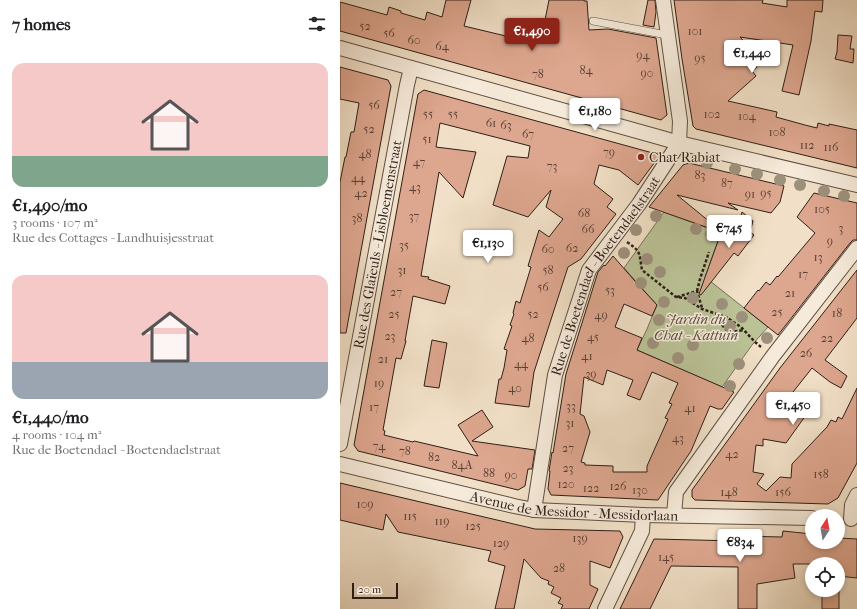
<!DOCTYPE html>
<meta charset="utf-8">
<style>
:root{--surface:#fff;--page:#f6f6f6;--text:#202124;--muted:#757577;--accent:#8f2418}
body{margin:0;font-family:"IM FELL French Canon",serif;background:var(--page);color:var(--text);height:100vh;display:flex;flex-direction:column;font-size:15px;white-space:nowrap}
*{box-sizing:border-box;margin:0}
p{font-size:13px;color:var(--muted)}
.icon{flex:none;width:22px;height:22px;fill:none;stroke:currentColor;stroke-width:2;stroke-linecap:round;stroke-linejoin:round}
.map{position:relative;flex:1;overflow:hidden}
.details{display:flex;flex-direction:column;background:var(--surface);width:340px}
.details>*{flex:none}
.needle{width:26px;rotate:11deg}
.tools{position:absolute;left:465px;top:509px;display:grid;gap:8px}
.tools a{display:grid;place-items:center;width:40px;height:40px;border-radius:50%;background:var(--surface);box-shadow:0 2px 6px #0003;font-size:20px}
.scale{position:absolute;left:12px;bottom:10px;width:46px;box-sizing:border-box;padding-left:4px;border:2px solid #2e1f18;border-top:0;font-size:11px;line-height:14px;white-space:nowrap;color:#2e1f18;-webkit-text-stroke:3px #f6ebdb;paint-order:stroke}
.price{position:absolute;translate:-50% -34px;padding:0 9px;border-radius:4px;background:#fff;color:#222;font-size:13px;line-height:26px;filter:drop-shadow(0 1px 2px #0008)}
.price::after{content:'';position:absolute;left:50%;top:24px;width:12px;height:9px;margin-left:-6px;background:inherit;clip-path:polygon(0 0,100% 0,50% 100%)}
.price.current{background:var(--accent);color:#fff}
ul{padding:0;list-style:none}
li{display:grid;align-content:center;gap:8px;height:212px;padding:0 12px}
li span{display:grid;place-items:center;height:124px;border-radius:12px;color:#555}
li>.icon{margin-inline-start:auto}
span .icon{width:72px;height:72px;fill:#fffc;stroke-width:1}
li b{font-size:17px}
h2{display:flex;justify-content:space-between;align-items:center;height:48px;padding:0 12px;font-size:17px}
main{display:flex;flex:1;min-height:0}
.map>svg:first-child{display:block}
</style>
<main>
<section class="details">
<h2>7 homes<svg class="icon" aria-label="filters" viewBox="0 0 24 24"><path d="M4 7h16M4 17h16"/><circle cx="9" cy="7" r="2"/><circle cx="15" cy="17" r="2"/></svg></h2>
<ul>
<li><span style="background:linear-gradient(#f6c9c9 75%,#7fa58c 0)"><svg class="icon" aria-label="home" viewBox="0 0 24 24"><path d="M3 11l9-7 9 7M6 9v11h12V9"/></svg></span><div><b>€1,490/mo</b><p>3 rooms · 107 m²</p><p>Rue des Cottages - Landhuisjesstraat</p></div></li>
<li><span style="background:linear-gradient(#f6c9c9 70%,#9aa5b1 0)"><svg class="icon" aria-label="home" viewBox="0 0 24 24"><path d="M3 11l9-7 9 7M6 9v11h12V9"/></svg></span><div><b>€1,440/mo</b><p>4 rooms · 104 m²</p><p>Rue de Boetendael - Boetendaelstraat</p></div></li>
</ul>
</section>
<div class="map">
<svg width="517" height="609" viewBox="0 0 517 609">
<rect width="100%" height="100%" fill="#f1e0c7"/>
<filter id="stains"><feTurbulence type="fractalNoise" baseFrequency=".005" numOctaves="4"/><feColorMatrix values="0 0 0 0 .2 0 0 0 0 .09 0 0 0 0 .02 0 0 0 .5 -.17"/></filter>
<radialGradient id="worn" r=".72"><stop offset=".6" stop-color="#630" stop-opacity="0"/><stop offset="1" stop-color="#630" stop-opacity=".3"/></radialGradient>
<!-- green -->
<polygon fill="#bac296" stroke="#747057" points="324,212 381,233 365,277 428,327 412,345 382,387 297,350 307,329 317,305 284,268"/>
<!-- building -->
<g fill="#dda68e" stroke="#2e1f18" fill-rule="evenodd">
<polygon points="106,0 131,0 124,26 170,37 171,35 192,41 193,38 201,40 209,0 244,0 244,1 247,1 249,30 268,29 316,38 327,115 321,120 0,31 0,2 47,15 49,7 61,11 61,13 85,20 87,12 102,17"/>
<polygon points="308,0 315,0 316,12 314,27 303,25"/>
<polygon points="334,0 423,0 422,3 447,7 447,0 483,0 482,12 475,11 471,41 459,95 442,91 453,45 400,37 418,57 413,62 417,67 412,71 416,76 388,101 437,112 436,117 465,125 477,128 478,123 489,126 489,124 517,130 517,168 356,129 353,126 342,59"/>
<polygon points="498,35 512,36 510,49 514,49 513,63 495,59 497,52"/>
<polygon points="0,67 48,80 51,86 6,333 0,333 0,182 5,157 6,157 11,132 14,132 19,103 0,99"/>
<polygon points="84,90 320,155 298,185 279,170 259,165 254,184 273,199 267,207 276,214 241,259 228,267 194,372 189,407 155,403 159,379 161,379 164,368 167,350 164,349 172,326 170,325 174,314 173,313 176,301 180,303 191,267 188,266 199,230 209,237 223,219 206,207 211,190 188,217 153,205 167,156 188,158 190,146 100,123 96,147 136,152 123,198 99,172 81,276 89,277 88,279 110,286 105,304 73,296 65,341 66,341 61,359 56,358 43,430 45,431 44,435 56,438 73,442 74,441 138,456 118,425 142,410 153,427 132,441 195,450 192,469 188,469 185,486 178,490 18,451 14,445 78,94"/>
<polygon points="349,163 444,186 440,202 431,213 388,203 398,210 337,195 381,231 380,232 309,207 343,165"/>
<polygon points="474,193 517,203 517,240 513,240 510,243 438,335 404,308 418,290 419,291 426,282 430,285 437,276 438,277 475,233 457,217"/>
<polygon points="402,212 413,221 410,232 414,235 398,256 394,253 361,295 359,294 378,241 386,232 397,231"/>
<path d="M 273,256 L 294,280 L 317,305 L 312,316 L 284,304 L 275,327 L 302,338 L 297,350 L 394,392 L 382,409 L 378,409 L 370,406 L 351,451 L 318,500 L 211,495 L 208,489 L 210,471 L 209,471 L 212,452 L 213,453 L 226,374 L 258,272 L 264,265 L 265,266 ZM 267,370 L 293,380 L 287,395 L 300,400 L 312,372 L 338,383 L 329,403 L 332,404 L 325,418 L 328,419 L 307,466 L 307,472 L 273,472 L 273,466 L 245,465 L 245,463 L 241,462 L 250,432 L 244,416 L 240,414 L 244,377 L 263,385 Z"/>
<polygon points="517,270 517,318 485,360 507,376 501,388 490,382 472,368 453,392 464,401 458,410 466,415 446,443 423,439 423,446 416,445 413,472 424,474 417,484 426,491 440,477 451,478 452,464 487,427 491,420 496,422 498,417 502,419 517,388 517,463 498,498 488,504 355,500 352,497 352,490 440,368"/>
<polygon points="92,340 107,343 99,388 84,386"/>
<polygon points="0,483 195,529 280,531 283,537 270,568 250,561 250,585 258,589 249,609 221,609 223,605 218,603 221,598 211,593 214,587 208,584 209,581 201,578 184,559 174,609 155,609 165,566 148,561 151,551 58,532 46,514 43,530 0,520"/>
<polygon points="443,531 472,534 472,542 498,542 498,538 517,539 517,578 498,576 498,564 453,564 455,578 417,584 417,609 398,609 398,567 331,566 310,609 280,609 314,539 398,541 399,536 442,537"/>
<rect x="482" y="590" width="17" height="19"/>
</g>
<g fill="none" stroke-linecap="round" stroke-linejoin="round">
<defs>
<polyline id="lane" points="253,21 327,35"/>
<g id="street">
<polyline points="0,48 322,138 339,143 517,185"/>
<path id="s1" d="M 0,444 L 67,85 L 71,68"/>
<path id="s2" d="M 0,464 L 174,506 L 194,510 L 303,515 L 472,518"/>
<path id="s3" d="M 194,510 L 215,375 L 249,270 L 299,204 L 339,143 L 340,121 L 323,0"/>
<polyline points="334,515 336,492 433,356 517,248"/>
<polyline points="511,519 512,505 517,495"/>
<polyline points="265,609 302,531 303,515"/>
</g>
</defs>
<!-- lane casing -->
<use href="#lane" stroke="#5f4f44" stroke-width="8"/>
<!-- street casing -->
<use href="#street" stroke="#5f4f44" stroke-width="16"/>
<!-- path -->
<g stroke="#2e1f18" stroke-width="2.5" stroke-dasharray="3 2" stroke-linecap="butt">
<path d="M 287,242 C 302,252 299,254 302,270 L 336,297 L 345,298 L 362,309 L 386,317 L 401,327 L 415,342 L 421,347"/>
<polyline points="357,291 360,279 369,252"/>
<polyline points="337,297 357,291 362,308"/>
<path d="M 380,315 C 382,332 389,333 404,330"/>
</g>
<!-- lane -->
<use href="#lane" stroke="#f6ebdb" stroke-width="7"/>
<!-- street -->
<use href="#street" stroke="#f6ebdb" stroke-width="14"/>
</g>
<!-- trees -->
<g fill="#9d917c">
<circle cx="367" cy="163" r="6"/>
<circle cx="395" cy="169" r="6"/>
<circle cx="417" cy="174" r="6"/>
<circle cx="440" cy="180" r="6"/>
<circle cx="460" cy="185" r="6"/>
<circle cx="484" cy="191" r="6"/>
<circle cx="504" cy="196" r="6"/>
<circle cx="316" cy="216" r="6"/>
<circle cx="356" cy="229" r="6"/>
<circle cx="296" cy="230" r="6"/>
<circle cx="371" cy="234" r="6"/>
<circle cx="284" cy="253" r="6"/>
<circle cx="307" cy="259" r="6"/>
<circle cx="320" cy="272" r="6"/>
<circle cx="301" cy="283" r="6"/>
<circle cx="353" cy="298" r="6"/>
<circle cx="324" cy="302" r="6"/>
<circle cx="382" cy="304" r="6"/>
<circle cx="402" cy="317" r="6"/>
<circle cx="319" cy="320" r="6"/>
<circle cx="390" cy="326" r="6"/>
<circle cx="326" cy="335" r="6"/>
<circle cx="427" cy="338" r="6"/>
<circle cx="313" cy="343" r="6"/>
<circle cx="353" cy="345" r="6"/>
<circle cx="338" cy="358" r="6"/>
<circle cx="399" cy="364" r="6"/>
<circle cx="390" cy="386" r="6"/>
</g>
<!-- markers -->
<circle fill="#8f2418" stroke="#f6ebdb" stroke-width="1.5" cx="301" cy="157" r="4"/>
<g text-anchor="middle" stroke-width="3" stroke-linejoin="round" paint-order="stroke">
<!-- number labels -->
<g font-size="12" fill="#5a4136">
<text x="25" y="30">52</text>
<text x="355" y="35">101</text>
<text x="49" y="37">56</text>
<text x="74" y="44">60</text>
<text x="102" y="50">64</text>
<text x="303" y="59">94</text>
<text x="360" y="62">95</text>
<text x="246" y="74">84</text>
<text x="307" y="77">90</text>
<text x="198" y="78">78</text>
<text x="34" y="109">56</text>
<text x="88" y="118">55</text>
<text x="113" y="118">55</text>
<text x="372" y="118">102</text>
<text x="407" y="120">104</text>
<text x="151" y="127">61</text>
<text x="166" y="129">63</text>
<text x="29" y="133">52</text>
<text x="437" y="136">108</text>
<text x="188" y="138">67</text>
<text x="87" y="143">51</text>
<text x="467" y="149">112</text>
<text x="491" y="151">116</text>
<text x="269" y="156">79</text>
<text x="25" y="158">48</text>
<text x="79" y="166">47</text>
<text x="212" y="170">73</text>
<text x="360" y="179">83</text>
<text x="18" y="182">44</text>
<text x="387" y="187">87</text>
<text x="75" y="191">43</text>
<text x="21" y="197">42</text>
<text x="426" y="197">95</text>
<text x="410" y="198">91</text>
<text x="482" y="213">105</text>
<text x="244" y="217">68</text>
<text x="74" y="220">37</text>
<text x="17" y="222">38</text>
<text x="501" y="232">3</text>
<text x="248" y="233">66</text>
<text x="490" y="245">9</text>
<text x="64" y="249">35</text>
<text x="232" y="252">62</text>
<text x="208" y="253">60</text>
<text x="478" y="261">13</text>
<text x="62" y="274">31</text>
<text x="208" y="274">58</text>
<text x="463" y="278">17</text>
<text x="203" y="291">56</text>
<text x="270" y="294">53</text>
<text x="56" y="296">27</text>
<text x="450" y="297">21</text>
<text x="437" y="316">25</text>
<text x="497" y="317">18</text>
<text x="54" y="318">25</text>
<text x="193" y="318">52</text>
<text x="261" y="319">49</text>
<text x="50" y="340">23</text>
<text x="253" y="341">45</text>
<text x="188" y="342">48</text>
<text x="487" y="342">22</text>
<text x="466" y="357">26</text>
<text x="247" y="360">41</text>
<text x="43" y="363">21</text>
<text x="181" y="368">44</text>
<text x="251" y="378">39</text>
<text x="39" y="387">19</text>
<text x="175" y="392">40</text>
<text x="231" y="410">33</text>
<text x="34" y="411">17</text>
<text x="350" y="412">41</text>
<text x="230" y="427">31</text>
<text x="338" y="442">43</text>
<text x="39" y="450">74</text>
<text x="228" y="452">27</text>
<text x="65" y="455">78</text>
<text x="392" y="458">42</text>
<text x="94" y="461">82</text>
<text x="122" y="469">84A</text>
<text x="228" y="472">23</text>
<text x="149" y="477">88</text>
<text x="481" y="478">158</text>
<text x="171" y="479">90</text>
<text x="226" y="488">120</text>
<text x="278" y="490">126</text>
<text x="251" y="492">122</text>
<text x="300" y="494">130</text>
<text x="389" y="496">148</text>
<text x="443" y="496">156</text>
<text x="25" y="508">109</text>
<text x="70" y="520">115</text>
<text x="102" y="525">119</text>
<text x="133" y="530">125</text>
<text x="240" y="542">139</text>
<text x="161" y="547">129</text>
<text x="326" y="561">145</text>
<text x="219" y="572">28</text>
</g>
<!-- poi labels -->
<g font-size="14" fill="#2e1f18" stroke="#f6ebdb" text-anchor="start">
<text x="309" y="162">Chat Rabiat</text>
</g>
<!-- street labels -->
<g font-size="14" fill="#2e1f18" stroke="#f6ebdb">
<text dy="5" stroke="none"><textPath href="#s1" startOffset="203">Rue des Glaïeuls - Lisbloemenstraat</textPath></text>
<text dy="5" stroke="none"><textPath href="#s3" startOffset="249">Rue de Boetendael - Boetendaelstraat</textPath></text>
<text dy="5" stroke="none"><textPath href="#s2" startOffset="239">Avenue de Messidor - Messidorlaan</textPath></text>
</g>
<!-- park labels -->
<g font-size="14" font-style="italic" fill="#58503e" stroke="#f6ebdb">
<text x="356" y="324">Jardin du<tspan x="356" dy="16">Chat - Kattuin</tspan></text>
</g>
</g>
<rect width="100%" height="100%" filter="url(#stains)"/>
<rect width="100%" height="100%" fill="url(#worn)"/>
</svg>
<div class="tools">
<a><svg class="needle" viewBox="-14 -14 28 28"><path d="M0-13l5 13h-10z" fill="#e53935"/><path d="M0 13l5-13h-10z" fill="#757577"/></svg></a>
<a><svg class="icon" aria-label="locate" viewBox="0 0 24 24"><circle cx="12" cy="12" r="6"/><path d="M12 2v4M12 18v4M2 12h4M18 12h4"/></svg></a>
</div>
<div class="scale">20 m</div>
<b class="price current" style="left:192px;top:52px">€1,490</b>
<b class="price" style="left:412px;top:74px">€1,440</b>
<b class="price" style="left:255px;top:132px">€1,180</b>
<b class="price" style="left:389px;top:249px">€745</b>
<b class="price" style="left:148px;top:264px">€1,130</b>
<b class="price" style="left:453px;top:426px">€1,450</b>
<b class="price" style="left:400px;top:563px">€834</b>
</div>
</main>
